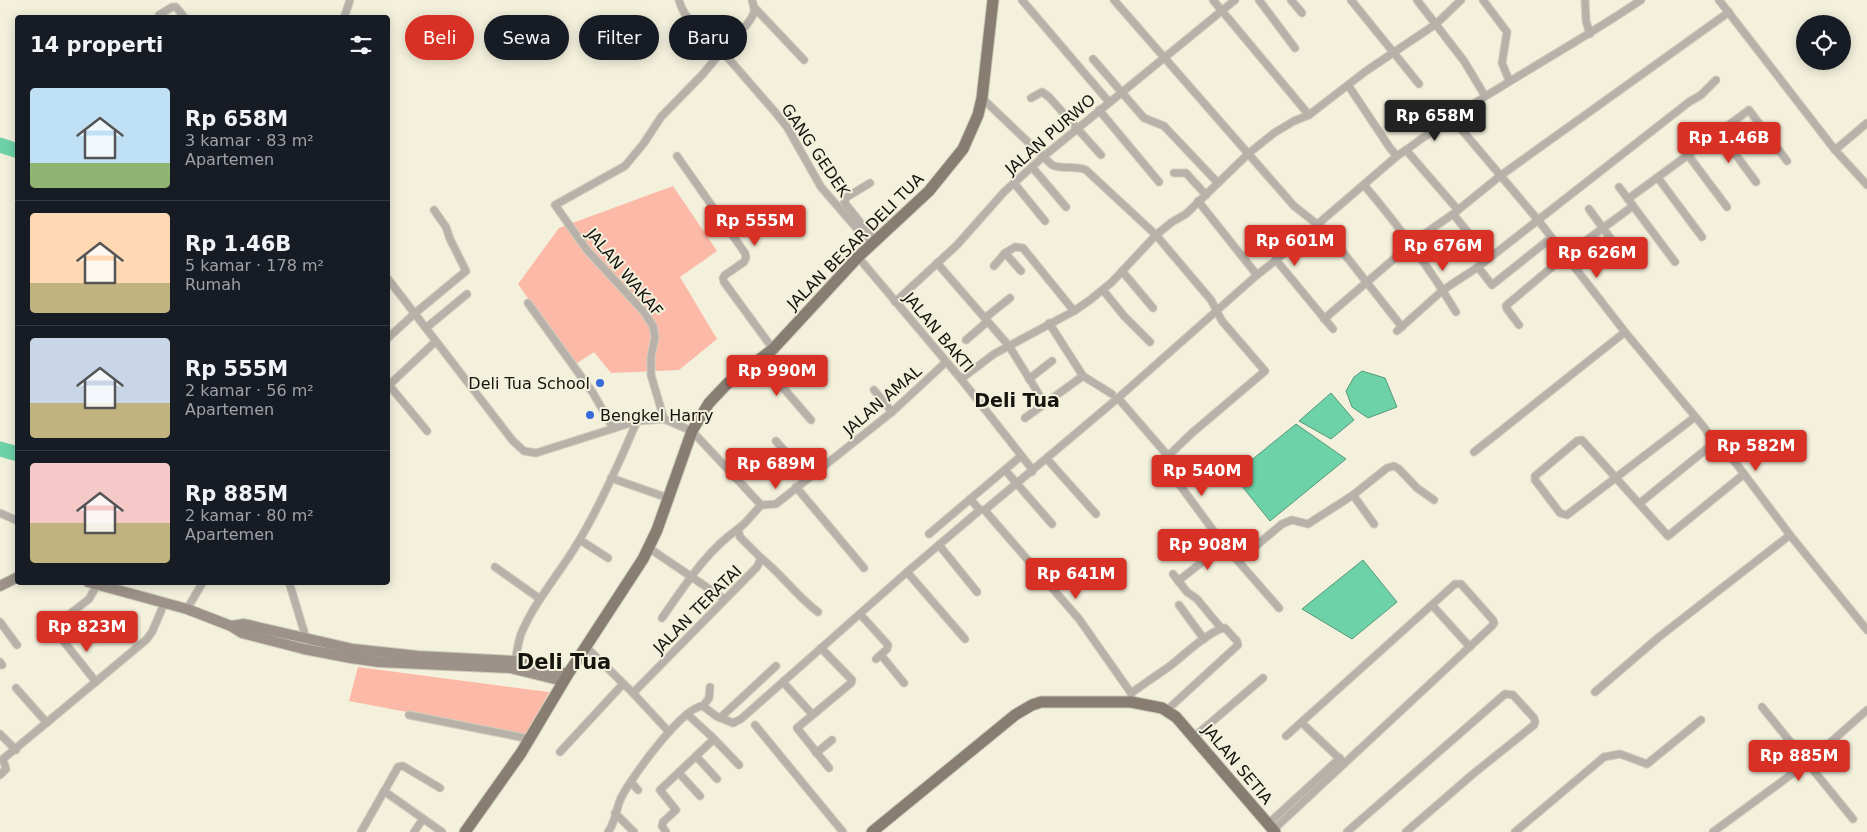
<!DOCTYPE html>
<html lang="id">
<meta charset="utf-8">
<style>
:root{--surface:#171b24;--page:#242831;--text:#f1f3f6;--muted:#9ea1a6;--line:#363941;--accent:#d93025}
body{margin:0;font-family:"DejaVu Sans",sans-serif;background:var(--page);color:var(--text);height:100vh;display:flex;flex-direction:column;font-size:19px;white-space:nowrap}
*{box-sizing:border-box;margin:0}
p{font-size:16px;color:var(--muted)}
.icon{flex:none;width:28px;height:28px;fill:none;stroke:currentColor;stroke-width:2;stroke-linecap:round;stroke-linejoin:round}
.map{position:relative;flex:1;overflow:hidden}
.panel{position:absolute;left:15px;top:15px;width:375px;height:570px;display:flex;flex-direction:column;background:var(--surface);border-radius:5px;box-shadow:0 2px 12px #0003}
.panel>*{flex:none}
.top-card{position:absolute;left:405px;top:15px;width:475px;height:45px;display:flex;gap:10px}
.fabs{position:absolute;left:1796px;top:15px;display:grid;gap:10px}
.fabs a{display:grid;place-items:center;width:55px;height:55px;border-radius:50%;background:var(--surface);box-shadow:0 2px 12px #0003;font-size:25px}
.price{position:absolute;translate:-50% -42px;padding:0 11px;border-radius:5px;background:var(--accent);color:#fff;font-size:16px;line-height:32px;filter:drop-shadow(0 1px 2px #0008)}
.price::after{content:'';position:absolute;left:50%;top:30px;width:15px;height:11px;margin-left:-8px;background:inherit;clip-path:polygon(0 0,100% 0,50% 100%)}
.price.on{background:#222;color:#fff}
ul{padding:0;list-style:none}
li{display:flex;align-items:center;gap:15px;height:125px;padding:0 15px}
li+li{border-top:1px solid var(--line)}
li span{display:grid;place-items:center;flex:none;width:140px;height:100px;border-radius:5px;color:#555}
li>.icon{margin-inline-start:auto}
span .icon{width:60px;height:60px;fill:#fffc;stroke-width:1}
li b{font-size:21px}
h2{display:flex;justify-content:space-between;align-items:center;height:60px;padding:0 15px;font-size:21px}
.chip{padding:0 18px;border-radius:22px;background:var(--surface);box-shadow:0 2px 12px #0003;font-size:18px;line-height:45px}
.chip.on{background:var(--accent);color:#fff}
.map>svg:first-child{display:block}
</style>
<div class="map">
<svg width="1867" height="832" viewBox="0 0 1867 832">
<rect width="100%" height="100%" fill="#f3f0dc"/>
<!-- green -->
<g fill="#fdb9a7">
<polygon points="673,186 717,251 680,277 717,339 679,370 611,373 594,352 574,365 518,284 559,228"/>
<polygon points="358,667 549,692 528,735 349,701"/>
</g>
<!-- water -->
<g fill="#6ed2a9" stroke="#53997a">
<polygon points="1362,371 1385,378 1397,407 1368,418 1352,407 1346,391 1354,377"/>
<polygon points="1331,393 1354,420 1331,439 1299,421"/>
<polygon points="1296,424 1346,459 1270,521 1233,475"/>
<polygon points="1363,560 1397,602 1352,639 1302,609"/>
</g>
<g fill="none" stroke-linecap="round" stroke-linejoin="round">
<!-- river -->
<g stroke="#6ed2a9" stroke-width="15">
<polyline points="0,145 18,151"/>
<polyline points="0,449 18,454"/>
</g>
<defs>
<g id="minor">
<path d="M 752,0 C 753,4 755,8 754,12 C 751,25 730,39 722,51 L 775,112 L 787,127 L 821,187 L 871,245"/>
<polyline points="1022,0 1109,102"/>
<polyline points="1114,0 1294,206 1327,232 1402,327"/>
<polyline points="1213,0 1309,115"/>
<polyline points="1259,0 1295,48"/>
<polyline points="1291,0 1302,13"/>
<polyline points="1351,0 1419,84"/>
<polyline points="1417,0 1464,61 1485,96"/>
<polyline points="1483,0 1507,32 1502,63 1509,80"/>
<polyline points="1585,0 1586,21 1590,34"/>
<polyline points="1719,0 1835,150 1867,185"/>
<polyline points="754,7 804,60"/>
<polyline points="159,15 172,7 176,7 185,18"/>
<polyline points="344,18 350,0"/>
<polyline points="724,21 718,31 731,39"/>
<polyline points="1093,59 1144,118 1164,126 1218,183"/>
<polyline points="1348,85 1390,148 1397,156"/>
<path d="M 982,98 L 1052,165 C 1063,170 1076,165 1086,170 L 1156,235 L 1211,300 L 1222,321 L 1265,371 L 1192,433 L 1168,456"/>
<polyline points="1031,98 1042,92 1049,97 1101,155"/>
<polyline points="1099,110 1159,182"/>
<path d="M 1451,117 L 1538,220 L 1625,332 L 1703,426 C 1708,432 1712,439 1709,447 L 1720,447 L 1735,462 L 1790,535 L 1867,630"/>
<polyline points="1719,132 1756,182"/>
<path d="M 1406,150 C 1481,94 1564,52 1641,0"/>
<polyline points="1835,150 1867,123"/>
<polyline points="1688,155 1727,207"/>
<polyline points="677,156 745,253 746,258 744,262 725,275 723,278 724,282 773,349"/>
<polyline points="1032,167 1066,207"/>
<polyline points="1174,173 1186,173 1206,195"/>
<polyline points="1658,178 1702,237"/>
<polyline points="870,183 847,197 844,202 875,241"/>
<polyline points="1014,183 1045,221"/>
<path d="M 1364,185 C 1398,225 1429,267 1456,312"/>
<polyline points="1619,187 1675,262"/>
<polyline points="1628,199 1749,110 1787,161"/>
<polyline points="1198,201 1257,275"/>
<polyline points="1589,209 1619,250"/>
<polyline points="1453,214 1489,258"/>
<polyline points="1005,253 1021,271"/>
<polyline points="858,257 961,379 1032,469 1032,472"/>
<polyline points="1276,260 1397,156 1406,150 1458,210"/>
<polyline points="937,263 1009,346 1045,404"/>
<polyline points="994,266 1005,253 1015,247 1023,248 1074,311"/>
<polyline points="1478,267 1492,285 1551,238"/>
<polyline points="1122,271 1153,308"/>
<polyline points="388,279 513,441 524,451 536,453 637,421 664,419 692,431 761,505"/>
<polyline points="1103,290 1124,316 1150,342"/>
<polyline points="895,302 957,245 1004,192 1044,156 1235,0"/>
<polyline points="528,303 593,393 613,428"/>
<polyline points="985,318 1010,298"/>
<polyline points="1324,319 1417,239 1453,214 1500,176 1729,12"/>
<polyline points="1049,323 1083,376"/>
<polyline points="1519,325 1507,309 1506,306 1508,304 1565,256 1633,206"/>
<polyline points="426,328 467,294"/>
<polyline points="1397,331 1443,290 1478,267 1689,102 1701,95 1716,80"/>
<polyline points="388,338 414,314 466,271 450,239 446,227 434,210"/>
<polyline points="966,340 987,322"/>
<polyline points="759,360 811,420"/>
<polyline points="961,379 994,354 1074,311 1090,300 1112,282 1156,235 1172,222 1186,214 1249,153 1274,133 1294,121 1309,115 1366,71 1436,24 1461,0"/>
<polyline points="1029,379 1052,361"/>
<polyline points="389,385 427,431"/>
<polyline points="388,386 435,342"/>
<polyline points="874,390 892,412"/>
<polyline points="1118,398 1168,456 1166,462 1168,469 1224,545 1279,608"/>
<polyline points="1695,417 1567,515 1560,513 1535,480 1535,476 1577,441 1582,440 1668,536 1744,474"/>
<polyline points="1025,418 1083,376 1112,394"/>
<path d="M 664,419 L 651,375 L 651,357 L 655,337 L 653,326 L 644,312 L 587,250 L 555,205 L 625,166 L 644,143 L 661,117 L 702,75 L 722,51 C 706,39 684,21 679,0"/>
<polyline points="776,441 808,478"/>
<polyline points="1474,452 1625,332"/>
<polyline points="1047,459 1096,514"/>
<polyline points="1005,470 1052,524"/>
<polyline points="611,478 668,498"/>
<polyline points="796,487 864,568"/>
<polyline points="1353,495 1374,524"/>
<polyline points="970,499 980,510"/>
<polyline points="1640,503 1709,447"/>
<polyline points="761,505 776,504 892,412 946,362"/>
<polyline points="0,513 18,521"/>
<polyline points="929,534 1021,456"/>
<polyline points="580,540 608,558"/>
<polyline points="939,545 977,592"/>
<polyline points="649,548 724,599"/>
<path d="M 761,558 C 782,574 796,596 818,612"/>
<polyline points="1238,561 1282,524 1292,520 1308,524 1353,495 1387,468 1394,466 1399,469 1417,488 1434,500"/>
<polyline points="495,567 540,599"/>
<polyline points="907,572 965,639"/>
<polyline points="1173,574 1187,592 1197,599 1221,628"/>
<polyline points="1178,581 1224,545"/>
<polyline points="289,582 306,638"/>
<polyline points="1179,605 1204,639"/>
<polyline points="1432,605 1470,647"/>
<polyline points="187,609 203,582"/>
<polyline points="860,614 888,645 887,649 876,659"/>
<path d="M 662,618 C 684,587 706,551 738,529"/>
<polyline points="0,622 17,645"/>
<polyline points="57,624 89,599 97,585"/>
<polyline points="61,638 96,682"/>
<polyline points="586,647 633,693 669,732"/>
<polyline points="821,648 852,680 851,683 797,728 829,768"/>
<polyline points="881,655 904,683"/>
<path d="M 515,661 C 517,652 518,643 521,634 C 535,600 562,571 580,539 C 602,502 620,461 637,421"/>
<polyline points="0,662 2,665"/>
<polyline points="783,682 812,714"/>
<polyline points="16,688 47,723"/>
<polyline points="1595,692 1659,637 1790,535"/>
<polyline points="633,693 757,567 761,558 740,537 738,529 745,523 761,505"/>
<path d="M 1131,693 C 1144,684 1157,675 1170,666 C 1183,656 1211,629 1225,628 L 1237,641 L 1238,645 L 1167,710"/>
<polyline points="1131,702 1131,693 1079,619 987,513 986,509 1118,398 1257,275 1276,260 1333,329"/>
<polyline points="703,706 709,698 710,687"/>
<polyline points="1762,707 1853,819"/>
<polyline points="687,714 711,736 739,765"/>
<polyline points="409,715 530,739"/>
<polyline points="720,718 776,666"/>
<polyline points="1302,723 1342,761"/>
<polyline points="755,725 843,832"/>
<polyline points="0,734 16,750"/>
<polyline points="1194,737 1263,678"/>
<polyline points="560,752 623,684"/>
<polyline points="816,753 832,740"/>
<polyline points="696,756 717,779"/>
<polyline points="679,773 700,796"/>
<polyline points="0,775 6,769 3,759 146,640 152,632 164,604"/>
<polyline points="631,782 638,790"/>
<polyline points="384,791 442,832"/>
<polyline points="615,813 634,832"/>
<polyline points="1268,824 1340,758"/>
<polyline points="1273,830 1492,626 1494,623 1493,620 1461,584 1455,584 1286,736"/>
<polyline points="361,832 398,767 403,766 440,788"/>
<polyline points="414,832 423,819"/>
<path d="M 608,832 C 616,822 616,807 622,796 C 632,777 683,706 703,706 L 716,716 L 733,723 L 741,719 L 907,572 L 980,510 L 986,510"/>
<polyline points="666,832 662,826 663,822 676,810 660,790 714,739"/>
<polyline points="1347,832 1505,694 1513,695 1534,718 1535,722 1534,725 1473,774 1406,832"/>
<polyline points="1515,832 1604,757 1620,754 1647,764 1701,720"/>
<polyline points="1713,832 1807,763 1867,710"/>
</g>
<g id="secondary">
<polyline points="88,582 187,609 231,626 242,633 304,649 351,658 379,662 510,668 563,681"/>
<polyline points="0,586 18,577"/>
<polyline points="231,626 244,624 353,649 418,656 515,661 568,674"/>
</g>
<g id="primary">
<polyline points="465,832 521,753 568,674 643,559 657,530 692,431 709,403 727,384 773,349 858,257 929,191 963,149 978,115 982,98 993,0"/>
<polyline points="872,832 1015,715 1032,705 1041,702 1131,702 1162,708 1176,717 1275,832"/>
</g>
</defs>
<!-- minor casing -->
<use href="#minor" stroke="#cfcdbb" stroke-width="9"/>
<!-- secondary casing -->
<use href="#secondary" stroke="#cfcdbb" stroke-width="12"/>
<!-- primary casing -->
<use href="#primary" stroke="#cfcdbb" stroke-width="13"/>
<!-- minor -->
<use href="#minor" stroke="#b7b1aa" stroke-width="7"/>
<!-- secondary -->
<use href="#secondary" stroke="#9c9289" stroke-width="10"/>
<!-- primary -->
<use href="#primary" stroke="#887d71" stroke-width="11"/>
</g>
<!-- markers -->
<g fill="#376bdb" stroke="#f3f0dc" stroke-width="2">
<circle cx="600" cy="383" r="5"/>
<circle cx="590" cy="415" r="5"/>
</g>
<g text-anchor="middle" stroke-width="4" stroke-linejoin="round" paint-order="stroke">
<!-- street labels -->
<g font-size="16" fill="#15140e" stroke="#f3f0dc">
<text transform="translate(1050 134) rotate(-41)" y="6">JALAN PURWO</text>
<text transform="translate(816 150) rotate(56)" y="6">GANG GEDEK</text>
<text transform="translate(855 241) rotate(-45)" y="6">JALAN BESAR DELI TUA</text>
<text transform="translate(625 272) rotate(50)" y="6">JALAN WAKAF</text>
<text transform="translate(939 332) rotate(50)" y="6">JALAN BAKTI</text>
<text transform="translate(882 400) rotate(-41)" y="6">JALAN AMAL</text>
<text transform="translate(697 609) rotate(-45)" y="6">JALAN TERATAI</text>
<text transform="translate(1238 764) rotate(50)" y="6">JALAN SETIA</text>
</g>
<!-- poi labels -->
<g font-size="16" fill="#15140e" stroke="#f3f0dc" text-anchor="end">
<text x="590" y="389">Deli Tua School</text>
<text x="600" y="421" text-anchor="start">Bengkel Harry</text>
</g>
<!-- quarter labels -->
<g font-size="19" font-weight="bold" fill="#15140e" stroke="#f3f0dc">
<text x="1017" y="407">Deli Tua</text>
</g>
<!-- district labels -->
<g font-size="21" font-weight="bold" fill="#15140e" stroke="#f3f0dc">
<text x="564" y="669">Deli Tua</text>
</g>
</g>
</svg>
<div class="fabs">
<a><svg class="icon" aria-label="locate" viewBox="0 0 24 24"><circle cx="12" cy="12" r="6"/><path d="M12 2v4M12 18v4M2 12h4M18 12h4"/></svg></a>
</div>
<b class="price on" style="left:1435px;top:142px">Rp 658M</b>
<b class="price" style="left:1729px;top:164px">Rp 1.46B</b>
<b class="price" style="left:755px;top:247px">Rp 555M</b>
<b class="price" style="left:1295px;top:267px">Rp 601M</b>
<b class="price" style="left:1443px;top:272px">Rp 676M</b>
<b class="price" style="left:1597px;top:279px">Rp 626M</b>
<b class="price" style="left:777px;top:397px">Rp 990M</b>
<b class="price" style="left:1756px;top:472px">Rp 582M</b>
<b class="price" style="left:776px;top:490px">Rp 689M</b>
<b class="price" style="left:1202px;top:497px">Rp 540M</b>
<b class="price" style="left:1208px;top:571px">Rp 908M</b>
<b class="price" style="left:1076px;top:600px">Rp 641M</b>
<b class="price" style="left:87px;top:653px">Rp 823M</b>
<b class="price" style="left:1799px;top:782px">Rp 885M</b>
<div class="top-card">
<a class="chip on">Beli</a>
<a class="chip">Sewa</a>
<a class="chip">Filter</a>
<a class="chip">Baru</a>
</div>
<section class="panel">
<h2>14 properti<svg class="icon" aria-label="filters" viewBox="0 0 24 24"><path d="M4 7h16M4 17h16"/><circle cx="9" cy="7" r="2"/><circle cx="15" cy="17" r="2"/></svg></h2>
<ul>
<li><span style="background:linear-gradient(#bfe0f5 75%,#8fb573 0)"><svg class="icon" aria-label="home" viewBox="0 0 24 24"><path d="M3 11l9-7 9 7M6 9v11h12V9"/></svg></span><div><b>Rp 658M</b><p>3 kamar · 83 m²</p><p>Apartemen</p></div></li>
<li><span style="background:linear-gradient(#ffd9b3 70%,#c2b280 0)"><svg class="icon" aria-label="home" viewBox="0 0 24 24"><path d="M3 11l9-7 9 7M6 9v11h12V9"/></svg></span><div><b>Rp 1.46B</b><p>5 kamar · 178 m²</p><p>Rumah</p></div></li>
<li><span style="background:linear-gradient(#c9d6e8 65%,#c2b280 0)"><svg class="icon" aria-label="home" viewBox="0 0 24 24"><path d="M3 11l9-7 9 7M6 9v11h12V9"/></svg></span><div><b>Rp 555M</b><p>2 kamar · 56 m²</p><p>Apartemen</p></div></li>
<li><span style="background:linear-gradient(#f6c9c9 60%,#c2b280 0)"><svg class="icon" aria-label="home" viewBox="0 0 24 24"><path d="M3 11l9-7 9 7M6 9v11h12V9"/></svg></span><div><b>Rp 885M</b><p>2 kamar · 80 m²</p><p>Apartemen</p></div></li>
</ul>
</section>
</div>
